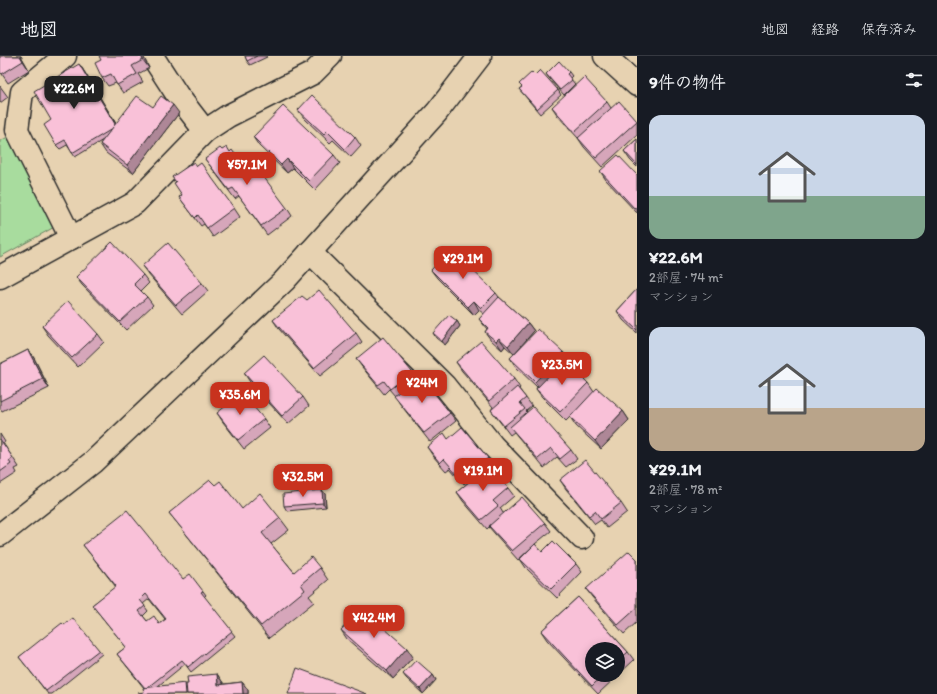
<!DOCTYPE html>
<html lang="ja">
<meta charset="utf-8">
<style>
:root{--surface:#171b24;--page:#20242c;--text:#f1f3f6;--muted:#9ea1a6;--line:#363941;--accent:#c8321e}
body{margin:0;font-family:Itim,"Klee One",sans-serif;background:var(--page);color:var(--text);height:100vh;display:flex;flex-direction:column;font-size:15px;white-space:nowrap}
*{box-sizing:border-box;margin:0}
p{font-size:13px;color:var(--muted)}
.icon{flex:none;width:22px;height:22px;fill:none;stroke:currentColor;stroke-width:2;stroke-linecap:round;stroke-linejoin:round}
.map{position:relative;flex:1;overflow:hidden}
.side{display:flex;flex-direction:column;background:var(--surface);width:300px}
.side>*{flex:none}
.buttons{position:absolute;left:585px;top:586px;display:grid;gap:8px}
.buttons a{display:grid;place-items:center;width:40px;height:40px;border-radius:50%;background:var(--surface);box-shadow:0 2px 10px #0003;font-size:20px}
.price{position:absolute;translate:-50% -34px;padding:0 9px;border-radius:8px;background:var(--accent);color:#fff;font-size:13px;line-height:26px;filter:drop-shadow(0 1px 2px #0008)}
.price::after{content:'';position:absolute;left:50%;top:24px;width:12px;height:9px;margin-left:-6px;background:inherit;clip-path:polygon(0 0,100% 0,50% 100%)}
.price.selected{background:#222;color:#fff}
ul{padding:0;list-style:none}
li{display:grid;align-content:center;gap:8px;height:212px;padding:0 12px}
li span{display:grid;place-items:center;height:124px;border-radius:12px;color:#555}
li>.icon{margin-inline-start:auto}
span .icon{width:72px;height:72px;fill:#fffc;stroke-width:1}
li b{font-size:17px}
h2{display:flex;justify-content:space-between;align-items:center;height:48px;padding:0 12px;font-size:17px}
header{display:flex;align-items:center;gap:24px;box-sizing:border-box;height:56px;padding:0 20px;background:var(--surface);border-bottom:1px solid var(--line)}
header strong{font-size:19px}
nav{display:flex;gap:22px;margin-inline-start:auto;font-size:14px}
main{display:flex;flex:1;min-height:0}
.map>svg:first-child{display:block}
</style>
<header>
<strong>地図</strong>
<nav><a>地図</a><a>経路</a><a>保存済み</a></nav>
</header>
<main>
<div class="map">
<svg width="637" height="638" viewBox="0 0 637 638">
<rect width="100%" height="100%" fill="#e7d2b1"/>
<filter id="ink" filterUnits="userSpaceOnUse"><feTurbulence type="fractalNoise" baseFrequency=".025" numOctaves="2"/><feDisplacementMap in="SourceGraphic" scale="8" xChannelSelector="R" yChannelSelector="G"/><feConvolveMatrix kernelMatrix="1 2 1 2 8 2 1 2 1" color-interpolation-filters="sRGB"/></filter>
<g filter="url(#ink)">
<!-- green -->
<polygon fill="#a8dc9e" stroke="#6a8464" points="12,79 58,169 0,201 0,85"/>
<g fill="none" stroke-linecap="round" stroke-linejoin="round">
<defs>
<g id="minor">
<polyline points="65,0 22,36 17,74 71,182"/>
<polyline points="152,0 178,40 205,75"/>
<polyline points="605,0 637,29"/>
<polyline points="310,196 444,329 493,390 582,482"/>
<polyline points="0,221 135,147 205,75 228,60 313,17 330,0"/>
<polyline points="0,479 93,406 284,225 437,56 480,0"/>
</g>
</defs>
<!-- minor casing -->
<use href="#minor" stroke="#2b2b2b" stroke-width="25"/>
<!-- minor -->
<use href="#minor" stroke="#e7d2b1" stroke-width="22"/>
</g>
<!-- wall -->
<g fill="#d6a6ba" stroke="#2b2b2b" fill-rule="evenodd">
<polygon points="0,0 21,0 29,14 8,27 2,18"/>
<polygon points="143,0 149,12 138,18 143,26 123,37 116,27 108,30 102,22"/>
<polygon points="245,0 266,0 267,1 250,9 247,5"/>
<polygon points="82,12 116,68 153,51 179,57 133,117 106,97 100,88 103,84 75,101 67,89 60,93 56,89"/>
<polygon points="569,16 572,20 570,22 575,28 564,39 549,22 546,18"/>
<polygon points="535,19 558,34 561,39 540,58 519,33 522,31 519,28"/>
<polygon points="0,30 8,41 0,47"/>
<polygon points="607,46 611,52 637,65 637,79 602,111 584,91 578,82 558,60 552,51"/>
<polygon points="298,54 355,81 361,90 351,101 333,84 330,87 304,62"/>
<polygon points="253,81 334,99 340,107 315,134 293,112 287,117 259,90"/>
<polygon points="637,83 637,111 630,104 624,95"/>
<polygon points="222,94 230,96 249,118 287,152 292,160 267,179 239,140 235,143 205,103"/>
<polygon points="197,110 234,152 240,161 213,181 204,168 201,170 179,141 182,139 176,126 172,121"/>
<polygon points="600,115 637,119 637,157 606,124"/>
<polygon points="142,210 202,227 208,235 182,258 148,218"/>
<polygon points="431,214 496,237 499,241 528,267 534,275 514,298 505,290 502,294 491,284 485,276 487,273 479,263 484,258 479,254 474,259 437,222"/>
<polygon points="143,219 149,227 141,235 147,241 153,249 126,274 82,229 76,221"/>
<polygon points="637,233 637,277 623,264 617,255"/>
<polygon points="307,244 356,277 362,286 320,320 279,273 273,264"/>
<polygon points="457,265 460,270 445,289 436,282 433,277"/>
<polygon points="42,270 98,278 104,286 78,311 48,279"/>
<polygon points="28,294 34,302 49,332 2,355 0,352 0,308"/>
<polygon points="563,296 569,305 567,307 588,327 594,336 623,355 629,364 601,393 576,370 570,361 577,354 566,365 542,341 536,333 537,331 516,311 510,302"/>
<polygon points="356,303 412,316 416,322 450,357 456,365 430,386 400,348 395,340 389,333 384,338 362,311"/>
<polygon points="456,306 514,323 520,332 519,333 532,350 526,355 527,356 571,394 577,403 566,411 557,401 544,412 514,376 510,379 497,362 491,354 493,351 462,315"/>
<polygon points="244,317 303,341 309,350 288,368 250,326"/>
<polygon points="217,357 264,363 270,372 244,393 223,366"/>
<polygon points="0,378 5,386 3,387 19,411 15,413 17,417 0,428"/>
<polygon points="448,383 488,402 494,410 492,412 508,432 514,440 500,452 503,457 545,467 551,475 535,488 542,496 576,508 582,516 557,542 526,512 520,503 533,490 518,504 495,478 489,471 487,473 463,445 457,436 480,417 479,415 464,428 450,412 446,415 433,400 427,391"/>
<polygon points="560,424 621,447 627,456 607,472 601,464 595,468 566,433"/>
<polygon points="215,429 242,453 280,462 289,474 271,488 294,516 320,512 328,524 309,540 314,546 269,582 178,468 169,457"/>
<polygon points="322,434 325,438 326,451 287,455 284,450"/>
<path d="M 83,489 L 183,523 L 203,535 L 206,539 L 204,541 L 235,580 L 191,616 L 185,608 L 158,630 L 186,629 L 217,618 L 224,628 L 242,626 L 248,634 L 248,638 L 138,638 L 144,636 L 144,632 L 117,598 L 126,591 L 92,549 L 116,531 ZM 149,543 L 165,563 L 159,568 L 147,565 L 143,560 L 148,555 L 143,548 Z"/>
<polygon points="637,503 637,566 624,578 592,541 586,533"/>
<path d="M 578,541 L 628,596 L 634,604 L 598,638 L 547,584 L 541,575 ZM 592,593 L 618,593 L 618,619 L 592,619 Z"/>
<polygon points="64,569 99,594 102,598 52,638 48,638 19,601"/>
<polygon points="341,574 413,601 393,623 347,583"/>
<polygon points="403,618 433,619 436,624 423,638 406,622"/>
</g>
<!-- shaded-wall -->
<g fill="#ae8797" stroke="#2b2b2b">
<polygon points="20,0 21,0 29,14 23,5"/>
<polygon points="141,0 143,0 149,12 143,4"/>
<polygon points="79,8 82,12 120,74 117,70"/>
<polygon points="173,49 179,57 133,117 127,109"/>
<polygon points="287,103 293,112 287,117 281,109"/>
<polygon points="474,245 479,254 474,259 468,251"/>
<polygon points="457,265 460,270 445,289 442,285"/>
<polygon points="528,267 534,275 514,298 508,290"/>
<polygon points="499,282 505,290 502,294 496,285"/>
<polygon points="28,294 34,302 49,332 43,323"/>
<polygon points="563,296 569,305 541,334 535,326"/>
<polygon points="623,355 629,364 601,393 595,385"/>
<polygon points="322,434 325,438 326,451 323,447"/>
<polygon points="407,592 413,601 393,623 387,615"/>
<polygon points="217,618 223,627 224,637 218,629"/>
<polygon points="433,619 436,624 423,638 420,633"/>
<polygon points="242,626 248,634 248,638 243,638"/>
</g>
<!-- building -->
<g fill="#f9c1d8" stroke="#2b2b2b" fill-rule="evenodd">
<polygon points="0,0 20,0 23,5 2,18 0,16"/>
<polygon points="99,0 141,0 143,4 132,10 137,18 117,29 111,18 102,22 95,7 101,4"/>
<polygon points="245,0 257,0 247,5"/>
<polygon points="559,5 569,16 567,18 572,24 560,34 546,18"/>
<polygon points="79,8 115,68 112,73 72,97 65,84 56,89 44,69 51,64 34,35"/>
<polygon points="540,14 558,34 537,53 519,33 522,31 519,28 532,16 535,19"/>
<polygon points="584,21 607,46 574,76 552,51"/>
<polygon points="312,39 355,81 345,93 327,75 324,78 298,54"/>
<polygon points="137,40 153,51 161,40 173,49 127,109 100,88"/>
<polygon points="619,45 637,65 596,102 578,82"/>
<polygon points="283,50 334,99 309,125 287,103 281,109 253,81"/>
<polygon points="637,83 637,109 624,95"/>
<polygon points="227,91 230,96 232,94 249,118 257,112 287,152 261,170 233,132 229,134 205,103 220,92 222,94"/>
<polygon points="618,99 637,119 637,152 635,153 600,115"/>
<polygon points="194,106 197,110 201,107 234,152 207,172 198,159 195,162 179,141 182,139 174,127 176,126 172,121"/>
<polygon points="112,186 143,219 134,228 147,241 120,266 76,221"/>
<polygon points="168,187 202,227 176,249 142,210"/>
<polygon points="451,193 496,237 481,252 474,245 468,251 431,214"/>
<polygon points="637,233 637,274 617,255"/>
<polygon points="319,234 356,277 314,312 273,264 302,240 307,244"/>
<polygon points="499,241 528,267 508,290 499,282 496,285 485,276 488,272 479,263"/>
<polygon points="68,245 98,278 72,302 42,270"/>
<polygon points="449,259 457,265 442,285 433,277"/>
<polygon points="538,273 563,296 535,326 510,302"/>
<polygon points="383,281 412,316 390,333 384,325 378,329 356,303"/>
<polygon points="481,285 514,323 489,345 456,306"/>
<polygon points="28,294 43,323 0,345 0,308"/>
<polygon points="264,299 303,341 282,360 244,317"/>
<polygon points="564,304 588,327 560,356 536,333"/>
<polygon points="420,319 450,357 424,377 394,340"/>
<polygon points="517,331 526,342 520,347 525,353 504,370 491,354"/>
<polygon points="597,332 623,355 595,385 570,361"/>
<polygon points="242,337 264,363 238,384 217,357"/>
<polygon points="533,351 571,394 560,403 551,392 538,403 510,371"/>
<polygon points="462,371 488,402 477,411 473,407 458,419 444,403 440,407 427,391 444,377 448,383"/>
<polygon points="0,383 13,402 9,405 11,408 0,416"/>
<polygon points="585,404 621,447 601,463 595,455 589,460 560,424"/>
<polygon points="489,409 508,432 493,445 498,450 481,464 457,436"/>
<polygon points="210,424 215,429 220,425 242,453 260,437 280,462 262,477 294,516 311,501 320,512 301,528 305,534 261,570 169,457"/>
<polygon points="322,434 323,447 284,450 283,438"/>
<polygon points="522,441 545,467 512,495 489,470"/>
<path d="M 127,454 L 183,523 L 190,518 L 203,535 L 201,536 L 232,575 L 188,611 L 182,604 L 148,631 L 145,632 L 117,598 L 126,591 L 92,549 L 116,530 L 83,489 ZM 146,538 L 166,563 L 159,568 L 154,560 L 147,565 L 139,555 L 145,550 L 140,544 Z"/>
<polygon points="553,485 576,508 551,533 520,503 535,488 542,496"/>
<polygon points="629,495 637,503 637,552 618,569 586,533"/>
<polygon points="578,541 628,596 618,605 618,593 592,593 592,619 603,619 592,630 541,575"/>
<polygon points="361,552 407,592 387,615 341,574"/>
<polygon points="73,562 99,594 46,635 19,601 62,567 64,569"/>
<polygon points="416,604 433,619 420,633 403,618"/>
<polygon points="297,612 367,638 288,638"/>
<polygon points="217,618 218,629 242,626 243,638 187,638 186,628 188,628 187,621"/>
<polygon points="185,627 186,638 138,638 138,637 144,636 143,632"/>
</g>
</g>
</svg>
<div class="buttons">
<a><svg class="icon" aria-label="layers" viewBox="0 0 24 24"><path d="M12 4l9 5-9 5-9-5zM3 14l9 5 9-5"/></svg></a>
</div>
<b class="price selected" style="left:74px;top:54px">¥22.6M</b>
<b class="price" style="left:247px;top:130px">¥57.1M</b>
<b class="price" style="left:463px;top:224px">¥29.1M</b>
<b class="price" style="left:562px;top:330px">¥23.5M</b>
<b class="price" style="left:422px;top:348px">¥24M</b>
<b class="price" style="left:240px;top:360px">¥35.6M</b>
<b class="price" style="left:483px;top:436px">¥19.1M</b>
<b class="price" style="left:303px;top:442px">¥32.5M</b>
<b class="price" style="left:374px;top:583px">¥42.4M</b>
</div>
<section class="side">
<h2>9件の物件<svg class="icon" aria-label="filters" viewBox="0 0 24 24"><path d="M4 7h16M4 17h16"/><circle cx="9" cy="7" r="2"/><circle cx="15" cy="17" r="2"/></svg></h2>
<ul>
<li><span style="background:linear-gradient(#c9d6e8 65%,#7fa58c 0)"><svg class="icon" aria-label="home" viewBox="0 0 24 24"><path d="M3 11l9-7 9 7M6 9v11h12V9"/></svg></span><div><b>¥22.6M</b><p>2部屋 · 74 m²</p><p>マンション</p></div></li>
<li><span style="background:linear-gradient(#c9d6e8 65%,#b9a48a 0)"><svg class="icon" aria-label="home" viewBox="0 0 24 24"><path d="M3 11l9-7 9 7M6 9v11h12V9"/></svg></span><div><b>¥29.1M</b><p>2部屋 · 78 m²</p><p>マンション</p></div></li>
</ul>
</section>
</main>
